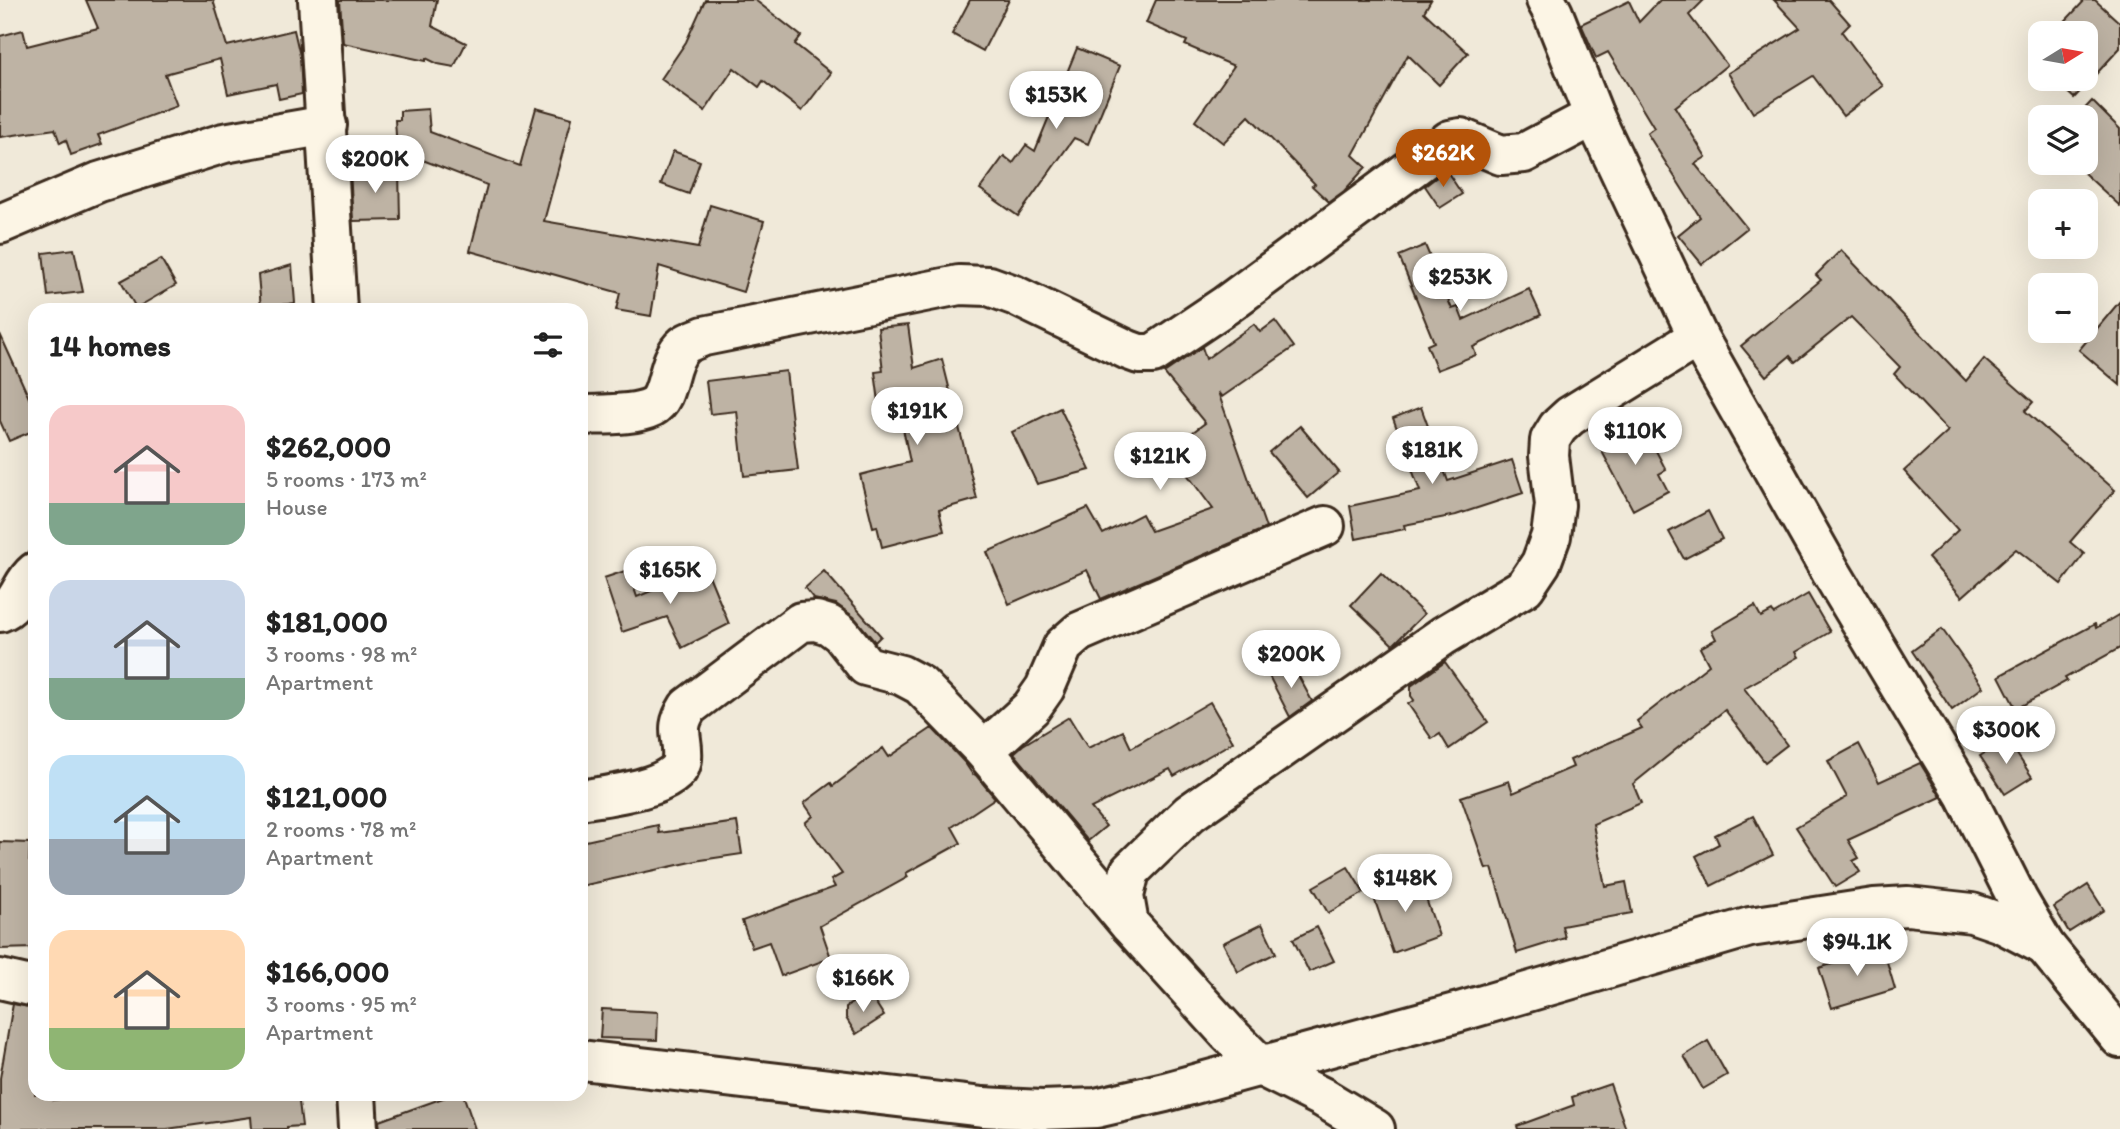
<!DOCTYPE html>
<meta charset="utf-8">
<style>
:root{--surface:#fff;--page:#f6f6f6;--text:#222;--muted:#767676;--accent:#b45309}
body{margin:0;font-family:Itim,sans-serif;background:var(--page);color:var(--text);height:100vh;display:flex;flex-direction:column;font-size:26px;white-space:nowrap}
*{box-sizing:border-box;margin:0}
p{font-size:23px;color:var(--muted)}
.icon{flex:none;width:38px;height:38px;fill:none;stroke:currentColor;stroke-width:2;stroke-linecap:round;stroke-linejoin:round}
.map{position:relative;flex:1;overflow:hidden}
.details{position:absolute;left:28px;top:303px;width:560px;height:798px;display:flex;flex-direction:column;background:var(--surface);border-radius:21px;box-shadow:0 7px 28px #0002}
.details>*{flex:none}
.needle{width:46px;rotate:79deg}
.tools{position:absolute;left:2028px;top:21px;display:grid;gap:14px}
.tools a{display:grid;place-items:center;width:70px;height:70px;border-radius:14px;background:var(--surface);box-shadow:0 7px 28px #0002;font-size:35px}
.price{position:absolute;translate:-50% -60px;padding:0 16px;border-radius:24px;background:#fff;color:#222;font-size:23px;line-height:46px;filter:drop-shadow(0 2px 4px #0008)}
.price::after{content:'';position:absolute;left:50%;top:42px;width:21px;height:16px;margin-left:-10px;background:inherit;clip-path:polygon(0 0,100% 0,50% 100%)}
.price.on{background:var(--accent);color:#fff}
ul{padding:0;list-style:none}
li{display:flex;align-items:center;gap:21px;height:175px;padding:0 21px}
li span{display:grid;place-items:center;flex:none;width:196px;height:140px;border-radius:21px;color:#555}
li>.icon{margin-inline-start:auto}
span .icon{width:84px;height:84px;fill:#fffc;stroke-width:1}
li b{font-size:30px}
h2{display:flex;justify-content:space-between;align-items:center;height:84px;padding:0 21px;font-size:30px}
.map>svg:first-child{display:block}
</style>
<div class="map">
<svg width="2120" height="1129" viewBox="0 0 2120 1129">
<rect width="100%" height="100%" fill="#f0e9d9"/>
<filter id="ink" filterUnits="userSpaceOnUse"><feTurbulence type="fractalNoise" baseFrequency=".0143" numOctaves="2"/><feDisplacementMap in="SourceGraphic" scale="14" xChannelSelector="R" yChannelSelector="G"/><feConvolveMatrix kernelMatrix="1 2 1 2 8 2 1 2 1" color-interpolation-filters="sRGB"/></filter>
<g filter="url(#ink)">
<!-- building -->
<g fill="#beb3a4" stroke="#3b2a1e" stroke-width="2">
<polygon points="86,0 213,0 227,46 294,30 300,56 302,94 279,99 276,84 228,94 220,59 165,74 177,106 98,135 102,144 71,155 66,140 60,143 55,129 0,137 0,36 23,30 27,46 98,28"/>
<polygon points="340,0 437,0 432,26 466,43 454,67 438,64 426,58 426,61 343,43"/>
<polygon points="705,0 755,0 801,36 795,44 831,73 802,111 763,81 759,87 734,68 705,111 661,79 686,42"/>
<polygon points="970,0 1009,0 983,51 952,34"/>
<polygon points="1156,0 1431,0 1424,12 1468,53 1439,85 1408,55 1353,155 1366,167 1344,191 1329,202 1312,186 1315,184 1249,116 1223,143 1195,121 1234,66 1185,45 1187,41 1146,23"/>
<polygon points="1660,0 1704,0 1689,15 1727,65 1675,107 1706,157 1695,164 1747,228 1702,264 1678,235 1700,217 1647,133 1654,128 1608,52 1596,58 1581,24 1629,1 1639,22"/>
<polygon points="1774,0 1829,0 1850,24 1842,32 1883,86 1843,116 1813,76 1753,113 1728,73 1800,28"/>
<polygon points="2085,0 2095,0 2120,23 2120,48 2074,98 2053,79 2086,79 2086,33 2054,33"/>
<polygon points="1077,48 1120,66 1088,144 1074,138 1018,216 980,189 1004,156 1013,163 1026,145 1035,151"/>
<polygon points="2040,48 2040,68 2031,59"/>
<polygon points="2092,101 2120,129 2120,206 2073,163 2086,163 2086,117 2077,117"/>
<polygon points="536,108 572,118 544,221 698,248 710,205 764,221 743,292 659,266 651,316 616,310 620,293 470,251 487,185 397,150 395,120 400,120 400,111 428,109 430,132 520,166"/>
<polygon points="673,151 700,161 689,194 661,184"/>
<polygon points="399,170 400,220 353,221 350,171"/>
<polygon points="1446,170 1462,194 1440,208 1425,186"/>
<polygon points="1425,245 1452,309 1458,307 1463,320 1529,289 1541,315 1473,347 1476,355 1437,370 1427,345 1434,342 1399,256"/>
<polygon points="74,249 83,292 48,296 43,253"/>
<polygon points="1841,250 1966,381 1984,359 2033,402 2025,411 2115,490 2070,542 2084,554 2061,584 2016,549 1962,597 1928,558 1958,530 1904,471 1948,431 1894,374 1900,367 1851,317 1795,362 1790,356 1766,376 1741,346 1821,280 1816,275"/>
<polygon points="161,259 176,285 136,308 121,281"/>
<polygon points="292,265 295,303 261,308 258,275"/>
<polygon points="2120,301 2120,385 2079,350"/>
<polygon points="1275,321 1294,347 1222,397 1218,392 1266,528 1101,599 1087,570 1009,604 987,552 1088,508 1103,534 1142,514 1151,531 1213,509 1169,450 1205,423 1164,373 1202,347 1206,359 1254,324 1260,332"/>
<polygon points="908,325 914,368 942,359 977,499 939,510 944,531 882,547 877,526 873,527 860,475 910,462 897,400 879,402 875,372 883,371 878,328"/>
<polygon points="0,334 35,411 35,430 9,441 0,421"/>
<polygon points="786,371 798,470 744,476 737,411 710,414 706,381"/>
<polygon points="1421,407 1448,481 1512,460 1523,493 1456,515 1404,525 1405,529 1356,539 1350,506 1420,491 1393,418"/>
<polygon points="1060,408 1090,470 1037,484 1012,432"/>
<polygon points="1300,426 1339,472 1308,498 1269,452"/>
<polygon points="1634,426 1645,447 1652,443 1666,470 1659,474 1668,491 1633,510 1598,444"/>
<polygon points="1708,511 1722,539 1684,559 1669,532"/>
<polygon points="706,568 729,624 682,648 667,617 622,632 604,578 628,570 637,597"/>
<polygon points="824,571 881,636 875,642 854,617 836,604 814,599 805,588"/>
<polygon points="1381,573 1424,614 1393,645 1351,605"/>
<polygon points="1808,594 1830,632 1796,652 1799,657 1744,688 1787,745 1765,762 1725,710 1633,784 1641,803 1593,824 1605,886 1626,882 1632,913 1562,926 1565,938 1517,953 1492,868 1486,869 1461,797 1509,781 1513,793 1573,767 1570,760 1642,728 1637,721 1709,665 1700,648 1716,639 1712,631 1755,606 1761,617 1772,611 1774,614"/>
<polygon points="2120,614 2120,648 2065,678 2067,681 2016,709 1999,676 2095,624 2096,628"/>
<polygon points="1942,629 1983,687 1952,710 1912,651"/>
<polygon points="1445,662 1488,722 1449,749 1440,734 1432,739 1408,704 1414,700 1411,696 1411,686"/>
<polygon points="1292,664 1312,701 1290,717 1269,676"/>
<polygon points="1210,702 1233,742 1174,776 1170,769 1091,808 1106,826 1088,841 1014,753 1023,745 1069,717 1088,748 1123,731 1131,748"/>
<polygon points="932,728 965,763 973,775 975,774 995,798 952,827 961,843 906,873 908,877 820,926 831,958 781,976 769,942 752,948 742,921 835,887 831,880 842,874 805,823 813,816 804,803 831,783 833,786 883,748 889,757"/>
<polygon points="2007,739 2032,777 2005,794 1980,756"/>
<polygon points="1859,744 1879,782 1920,763 1941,797 1848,840 1859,858 1853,861 1860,872 1835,887 1796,827 1847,797 1828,761"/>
<polygon points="1753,816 1773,855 1711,886 1696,856 1719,844 1715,835"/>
<polygon points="737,822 742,854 701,860 581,886 581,842 658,825 659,833"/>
<polygon points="0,842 30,843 29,861 35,861 35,948 0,949"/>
<polygon points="1348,867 1364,893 1328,913 1313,887"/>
<polygon points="1418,876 1439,936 1393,953 1372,892"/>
<polygon points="2088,885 2104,910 2069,932 2054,907"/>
<polygon points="1262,924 1276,953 1238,972 1223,943"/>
<polygon points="1317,927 1334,961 1309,972 1293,939"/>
<polygon points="1883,948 1895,989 1832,1008 1819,968"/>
<polygon points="861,997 872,997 884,1016 856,1034 846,1018 846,1007"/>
<polygon points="13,1004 35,1008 35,1094 55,1094 53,1100 96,1094 298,1094 302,1126 287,1127 287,1129 252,1129 251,1117 167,1129 0,1129 0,1078"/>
<polygon points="602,1009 658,1012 657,1040 600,1038"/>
<polygon points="1708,1041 1727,1075 1703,1089 1684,1056"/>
<polygon points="1610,1084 1626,1129 1518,1129 1517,1126 1574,1105 1572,1097"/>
<polygon points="454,1094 463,1094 475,1129 380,1129 379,1121"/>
</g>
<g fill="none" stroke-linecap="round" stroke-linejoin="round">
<defs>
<g id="minor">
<polyline points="1546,0 1553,13 1594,116 1698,337 1831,572 1965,795 2018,900 2045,946 2120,1038"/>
<polyline points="0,224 99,182 224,143 327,125"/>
<path d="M 581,415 C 601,414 634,416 652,407 C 671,397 665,361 684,345 C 689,341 697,339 704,336 L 959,285 L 989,286 L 1014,295 L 1128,350 L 1139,354 L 1153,354 L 1226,305 L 1450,140 L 1461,138 L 1501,155 L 1524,153 L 1594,116"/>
<path d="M 0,612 C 20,605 20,584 35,572"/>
<polyline points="984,751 1031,708 1045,688 1063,646 1079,632 1325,526"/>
<path d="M 581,800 C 605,795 680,789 682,759 C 684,735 673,731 688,707 L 801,622 L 816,621 L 829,625 L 841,634 L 866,666 L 901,675 L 920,685 L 984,751 L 1129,924"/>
<polyline points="0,979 35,987"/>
<polyline points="581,1060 983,1107 1042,1110 1096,1108 1165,1092 1459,1012 1750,927 1874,908 1908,906 1972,913 2001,923 2045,946"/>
<polyline points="1375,1129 1322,1097 1262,1067 1228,1033 1129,924 1124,896 1130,871 1190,813 1443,636 1525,587 1541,563 1551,536 1555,505 1549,456 1550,440 1558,427 1570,416 1698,337"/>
</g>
<g id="tertiary">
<polyline points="318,0 337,310"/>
<polyline points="356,1094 358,1129"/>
</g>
</defs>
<!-- minor casing -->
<use href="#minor" stroke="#3b2a1e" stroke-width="44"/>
<!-- tertiary casing -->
<use href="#tertiary" stroke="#3b2a1e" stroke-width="44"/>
<!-- minor -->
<use href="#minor" stroke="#fcf5e5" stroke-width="38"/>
<!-- tertiary -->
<use href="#tertiary" stroke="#fcf5e5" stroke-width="38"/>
</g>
</g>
</svg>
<div class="tools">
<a><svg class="needle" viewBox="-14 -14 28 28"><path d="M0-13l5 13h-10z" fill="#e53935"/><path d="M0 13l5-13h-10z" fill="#767676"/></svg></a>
<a><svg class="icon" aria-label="layers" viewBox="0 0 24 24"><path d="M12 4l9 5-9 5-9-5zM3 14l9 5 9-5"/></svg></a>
<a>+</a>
<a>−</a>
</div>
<b class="price" style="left:1056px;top:131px">$153K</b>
<b class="price on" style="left:1443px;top:189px">$262K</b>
<b class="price" style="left:375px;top:195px">$200K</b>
<b class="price" style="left:1460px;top:313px">$253K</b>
<b class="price" style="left:917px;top:447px">$191K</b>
<b class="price" style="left:1635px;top:467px">$110K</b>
<b class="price" style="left:1432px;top:486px">$181K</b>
<b class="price" style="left:1160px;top:492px">$121K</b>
<b class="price" style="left:670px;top:606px">$165K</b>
<b class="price" style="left:1291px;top:690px">$200K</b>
<b class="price" style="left:2006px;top:766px">$300K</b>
<b class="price" style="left:1405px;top:914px">$148K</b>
<b class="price" style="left:1857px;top:978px">$94.1K</b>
<b class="price" style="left:863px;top:1014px">$166K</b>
<section class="details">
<h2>14 homes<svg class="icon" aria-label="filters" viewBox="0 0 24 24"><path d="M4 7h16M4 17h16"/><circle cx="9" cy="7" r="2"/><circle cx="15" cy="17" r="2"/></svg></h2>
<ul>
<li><span style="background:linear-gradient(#f6c9c9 70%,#7fa58c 0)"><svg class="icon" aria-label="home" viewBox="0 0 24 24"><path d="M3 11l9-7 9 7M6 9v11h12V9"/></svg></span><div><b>$262,000</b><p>5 rooms · 173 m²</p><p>House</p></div></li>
<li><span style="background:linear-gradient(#c9d6e8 70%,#7fa58c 0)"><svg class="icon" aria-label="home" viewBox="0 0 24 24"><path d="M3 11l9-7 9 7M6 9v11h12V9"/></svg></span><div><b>$181,000</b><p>3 rooms · 98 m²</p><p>Apartment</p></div></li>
<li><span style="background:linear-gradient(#bfe0f5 60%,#9aa5b1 0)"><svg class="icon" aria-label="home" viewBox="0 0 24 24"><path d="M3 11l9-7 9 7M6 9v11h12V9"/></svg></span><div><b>$121,000</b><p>2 rooms · 78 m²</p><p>Apartment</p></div></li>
<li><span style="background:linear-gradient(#ffd9b3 70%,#8fb573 0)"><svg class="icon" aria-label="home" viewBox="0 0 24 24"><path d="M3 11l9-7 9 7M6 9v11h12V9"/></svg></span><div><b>$166,000</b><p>3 rooms · 95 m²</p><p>Apartment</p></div></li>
</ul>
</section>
</div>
